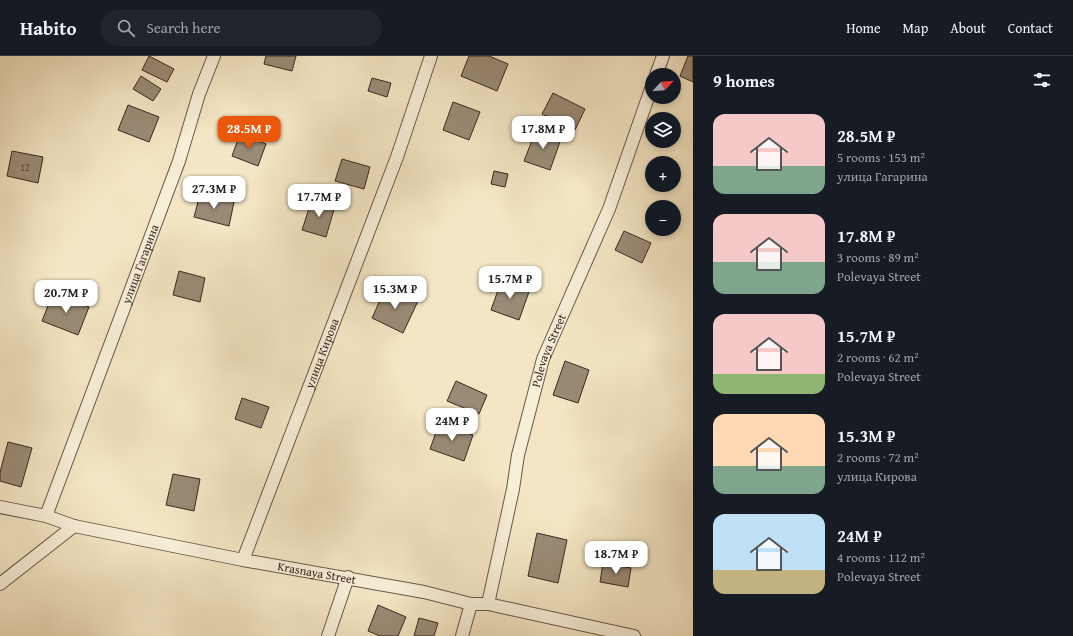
<!DOCTYPE html>
<meta charset="utf-8">
<style>
:root{--surface:#171b24;--page:#20242c;--text:#f1f3f6;--muted:#9ea1a6;--line:#363941;--accent:#ea580c}
body{margin:0;font-family:"Gentium Book Plus",serif;background:var(--page);color:var(--text);height:100vh;display:flex;flex-direction:column;font-size:15px;white-space:nowrap}
*{box-sizing:border-box;margin:0}
p{font-size:13px;color:var(--muted)}
.icon{flex:none;width:22px;height:22px;fill:none;stroke:currentColor;stroke-width:2;stroke-linecap:round;stroke-linejoin:round}
.map{position:relative;flex:1;overflow:hidden}
.details{display:flex;flex-direction:column;background:var(--surface);width:380px}
.details>*{flex:none}
.needle{width:26px;rotate:64deg}
.fabs{position:absolute;left:645px;top:12px;display:grid;gap:8px}
.fabs a{display:grid;place-items:center;width:36px;height:36px;border-radius:50%;background:var(--surface);box-shadow:0 2px 6px #0003;font-size:20px}
.price{position:absolute;translate:-50% -34px;padding:0 9px;border-radius:8px;background:#fff;color:#222;font-size:13px;line-height:26px;filter:drop-shadow(0 1px 2px #0008)}
.price::after{content:'';position:absolute;left:50%;top:24px;width:12px;height:9px;margin-left:-6px;background:inherit;clip-path:polygon(0 0,100% 0,50% 100%)}
.price.selected{background:var(--accent);color:#fff}
ul{padding:0;list-style:none}
li{display:flex;align-items:center;gap:12px;height:100px;padding:0 20px}
li span{display:grid;place-items:center;flex:none;width:112px;height:80px;border-radius:12px;color:#555}
li>.icon{margin-inline-start:auto}
span .icon{width:48px;height:48px;fill:#fffc;stroke-width:1}
li b{font-size:17px}
h2{display:flex;justify-content:space-between;align-items:center;height:48px;padding:0 20px;font-size:17px}
header{display:flex;align-items:center;gap:24px;box-sizing:border-box;height:56px;padding:0 20px;background:var(--surface);border-bottom:1px solid var(--line)}
header strong{font-size:19px}
nav{display:flex;gap:22px;margin-inline-start:auto;font-size:14px}
.search{width:280px;height:36px;background:var(--page);display:flex;align-items:center;gap:10px;box-sizing:border-box;padding:0 14px;border-radius:16px;color:var(--muted);font-size:15px}
main{display:flex;flex:1;min-height:0}
.map>svg:first-child{display:block}
</style>
<header>
<strong>Habito</strong>
<div class="search"><svg class="icon" aria-label="search" viewBox="0 0 24 24"><circle cx="10" cy="10" r="6"/><path d="M15 15l6 6"/></svg>Search here</div>
<nav><a>Home</a><a>Map</a><a>About</a><a>Contact</a></nav>
</header>
<main>
<div class="map">
<svg width="693" height="580" viewBox="0 0 693 580">
<rect width="100%" height="100%" fill="#f4e6c4"/>
<filter id="stains"><feTurbulence type="fractalNoise" baseFrequency=".005" numOctaves="4"/><feColorMatrix values="0 0 0 0 .2 0 0 0 0 .09 0 0 0 0 .02 0 0 0 .5 -.17"/></filter>
<radialGradient id="worn" r=".72"><stop offset=".6" stop-color="#630" stop-opacity="0"/><stop offset="1" stop-color="#630" stop-opacity=".3"/></radialGradient>
<!-- building -->
<g fill="#9a8b76" stroke="#392822">
<polygon points="149,0 174,13 167,26 142,14"/>
<polygon points="266,0 296,0 292,15 264,8"/>
<polygon points="469,0 489,0 508,8 497,35 461,20"/>
<polygon points="688,0 693,0 693,26 680,20"/>
<polygon points="141,20 161,33 153,45 133,33"/>
<polygon points="372,22 391,27 387,41 368,35"/>
<polygon points="553,37 585,53 575,74 542,58"/>
<polygon points="453,46 480,56 469,84 443,74"/>
<polygon points="128,49 159,61 149,86 118,74"/>
<polygon points="536,74 561,83 550,114 524,105"/>
<polygon points="240,78 266,88 258,110 232,100"/>
<polygon points="12,95 43,101 38,127 7,120"/>
<polygon points="342,103 370,111 364,133 335,125"/>
<polygon points="494,115 508,118 505,131 491,128"/>
<polygon points="200,138 234,146 229,170 194,161"/>
<polygon points="312,143 335,150 326,181 302,174"/>
<polygon points="624,175 651,187 642,207 615,194"/>
<polygon points="179,215 205,222 200,246 173,239"/>
<polygon points="502,223 530,233 519,264 491,254"/>
<polygon points="386,231 418,245 403,277 372,262"/>
<polygon points="53,237 89,251 78,279 42,265"/>
<polygon points="565,305 589,314 578,347 553,339"/>
<polygon points="456,325 487,339 479,358 447,345"/>
<polygon points="242,342 269,351 261,372 235,363"/>
<polygon points="439,368 473,379 464,405 430,393"/>
<polygon points="8,386 32,392 21,431 0,425 0,416"/>
<polygon points="173,418 200,423 194,455 166,449"/>
<polygon points="537,477 567,484 558,527 528,520"/>
<polygon points="603,507 631,512 628,531 600,526"/>
<polygon points="378,549 406,561 398,580 380,580 368,575"/>
<polygon points="419,562 438,567 434,580 414,580"/>
</g>
<g fill="none" stroke-linecap="round" stroke-linejoin="round">
<defs>
<g id="minor">
<polyline points="656,19 663,0"/>
<path id="s1" d="M 0,451 L 46,460 L 74,470 L 243,504 L 424,536 L 471,548 L 488,548 L 634,580"/>
<path id="s2" d="M 46,460 L 179,105 L 199,38 L 214,0"/>
<path id="s3" d="M 243,504 L 397,101 L 431,0"/>
<polyline points="0,528 74,470"/>
<path id="s4" d="M 488,548 L 513,433 L 518,399 L 543,303 L 609,153 L 652,30"/>
<polyline points="328,580 348,521"/>
<polyline points="462,580 471,548"/>
</g>
</defs>
<!-- minor casing -->
<use href="#minor" stroke="#68584a" stroke-width="14"/>
<!-- minor -->
<use href="#minor" stroke="#f8efd9" stroke-width="12"/>
</g>
<g text-anchor="middle" stroke-width="3" stroke-linejoin="round" paint-order="stroke">
<!-- number labels -->
<g font-size="10" fill="#514137">
<text x="25" y="115">12</text>
</g>
<!-- street labels -->
<g font-size="12" fill="#392822" stroke="#f8efd9">
<text dy="4" stroke="none"><textPath href="#s2" startOffset="269">улица Гагарина</textPath></text>
<text dy="4" stroke="none"><textPath href="#s4" startOffset="261">Polevaya Street</textPath></text>
<text dy="4" stroke="none"><textPath href="#s3" startOffset="221">улица Кирова</textPath></text>
<text dy="4" stroke="none"><textPath href="#s1" startOffset="324">Krasnaya Street</textPath></text>
</g>
</g>
<rect width="100%" height="100%" filter="url(#stains)"/>
<rect width="100%" height="100%" fill="url(#worn)"/>
</svg>
<div class="fabs">
<a><svg class="needle" viewBox="-14 -14 28 28"><path d="M0-13l5 13h-10z" fill="#e53935"/><path d="M0 13l5-13h-10z" fill="#9ea1a6"/></svg></a>
<a><svg class="icon" aria-label="layers" viewBox="0 0 24 24"><path d="M12 4l9 5-9 5-9-5zM3 14l9 5 9-5"/></svg></a>
<a>+</a>
<a>−</a>
</div>
<b class="price selected" style="left:249px;top:94px">28.5M ₽</b>
<b class="price" style="left:543px;top:94px">17.8M ₽</b>
<b class="price" style="left:214px;top:154px">27.3M ₽</b>
<b class="price" style="left:319px;top:162px">17.7M ₽</b>
<b class="price" style="left:510px;top:244px">15.7M ₽</b>
<b class="price" style="left:395px;top:254px">15.3M ₽</b>
<b class="price" style="left:66px;top:258px">20.7M ₽</b>
<b class="price" style="left:452px;top:386px">24M ₽</b>
<b class="price" style="left:616px;top:519px">18.7M ₽</b>
</div>
<section class="details">
<h2>9 homes<svg class="icon" aria-label="filters" viewBox="0 0 24 24"><path d="M4 7h16M4 17h16"/><circle cx="9" cy="7" r="2"/><circle cx="15" cy="17" r="2"/></svg></h2>
<ul>
<li><span style="background:linear-gradient(#f6c9c9 65%,#7fa58c 0)"><svg class="icon" aria-label="home" viewBox="0 0 24 24"><path d="M3 11l9-7 9 7M6 9v11h12V9"/></svg></span><div><b>28.5M ₽</b><p>5 rooms · 153 m²</p><p>улица Гагарина</p></div></li>
<li><span style="background:linear-gradient(#f6c9c9 60%,#7fa58c 0)"><svg class="icon" aria-label="home" viewBox="0 0 24 24"><path d="M3 11l9-7 9 7M6 9v11h12V9"/></svg></span><div><b>17.8M ₽</b><p>3 rooms · 89 m²</p><p>Polevaya Street</p></div></li>
<li><span style="background:linear-gradient(#f6c9c9 75%,#8fb573 0)"><svg class="icon" aria-label="home" viewBox="0 0 24 24"><path d="M3 11l9-7 9 7M6 9v11h12V9"/></svg></span><div><b>15.7M ₽</b><p>2 rooms · 62 m²</p><p>Polevaya Street</p></div></li>
<li><span style="background:linear-gradient(#ffd9b3 65%,#7fa58c 0)"><svg class="icon" aria-label="home" viewBox="0 0 24 24"><path d="M3 11l9-7 9 7M6 9v11h12V9"/></svg></span><div><b>15.3M ₽</b><p>2 rooms · 72 m²</p><p>улица Кирова</p></div></li>
<li><span style="background:linear-gradient(#bfe0f5 70%,#c2b280 0)"><svg class="icon" aria-label="home" viewBox="0 0 24 24"><path d="M3 11l9-7 9 7M6 9v11h12V9"/></svg></span><div><b>24M ₽</b><p>4 rooms · 112 m²</p><p>Polevaya Street</p></div></li>
</ul>
</section>
</main>
